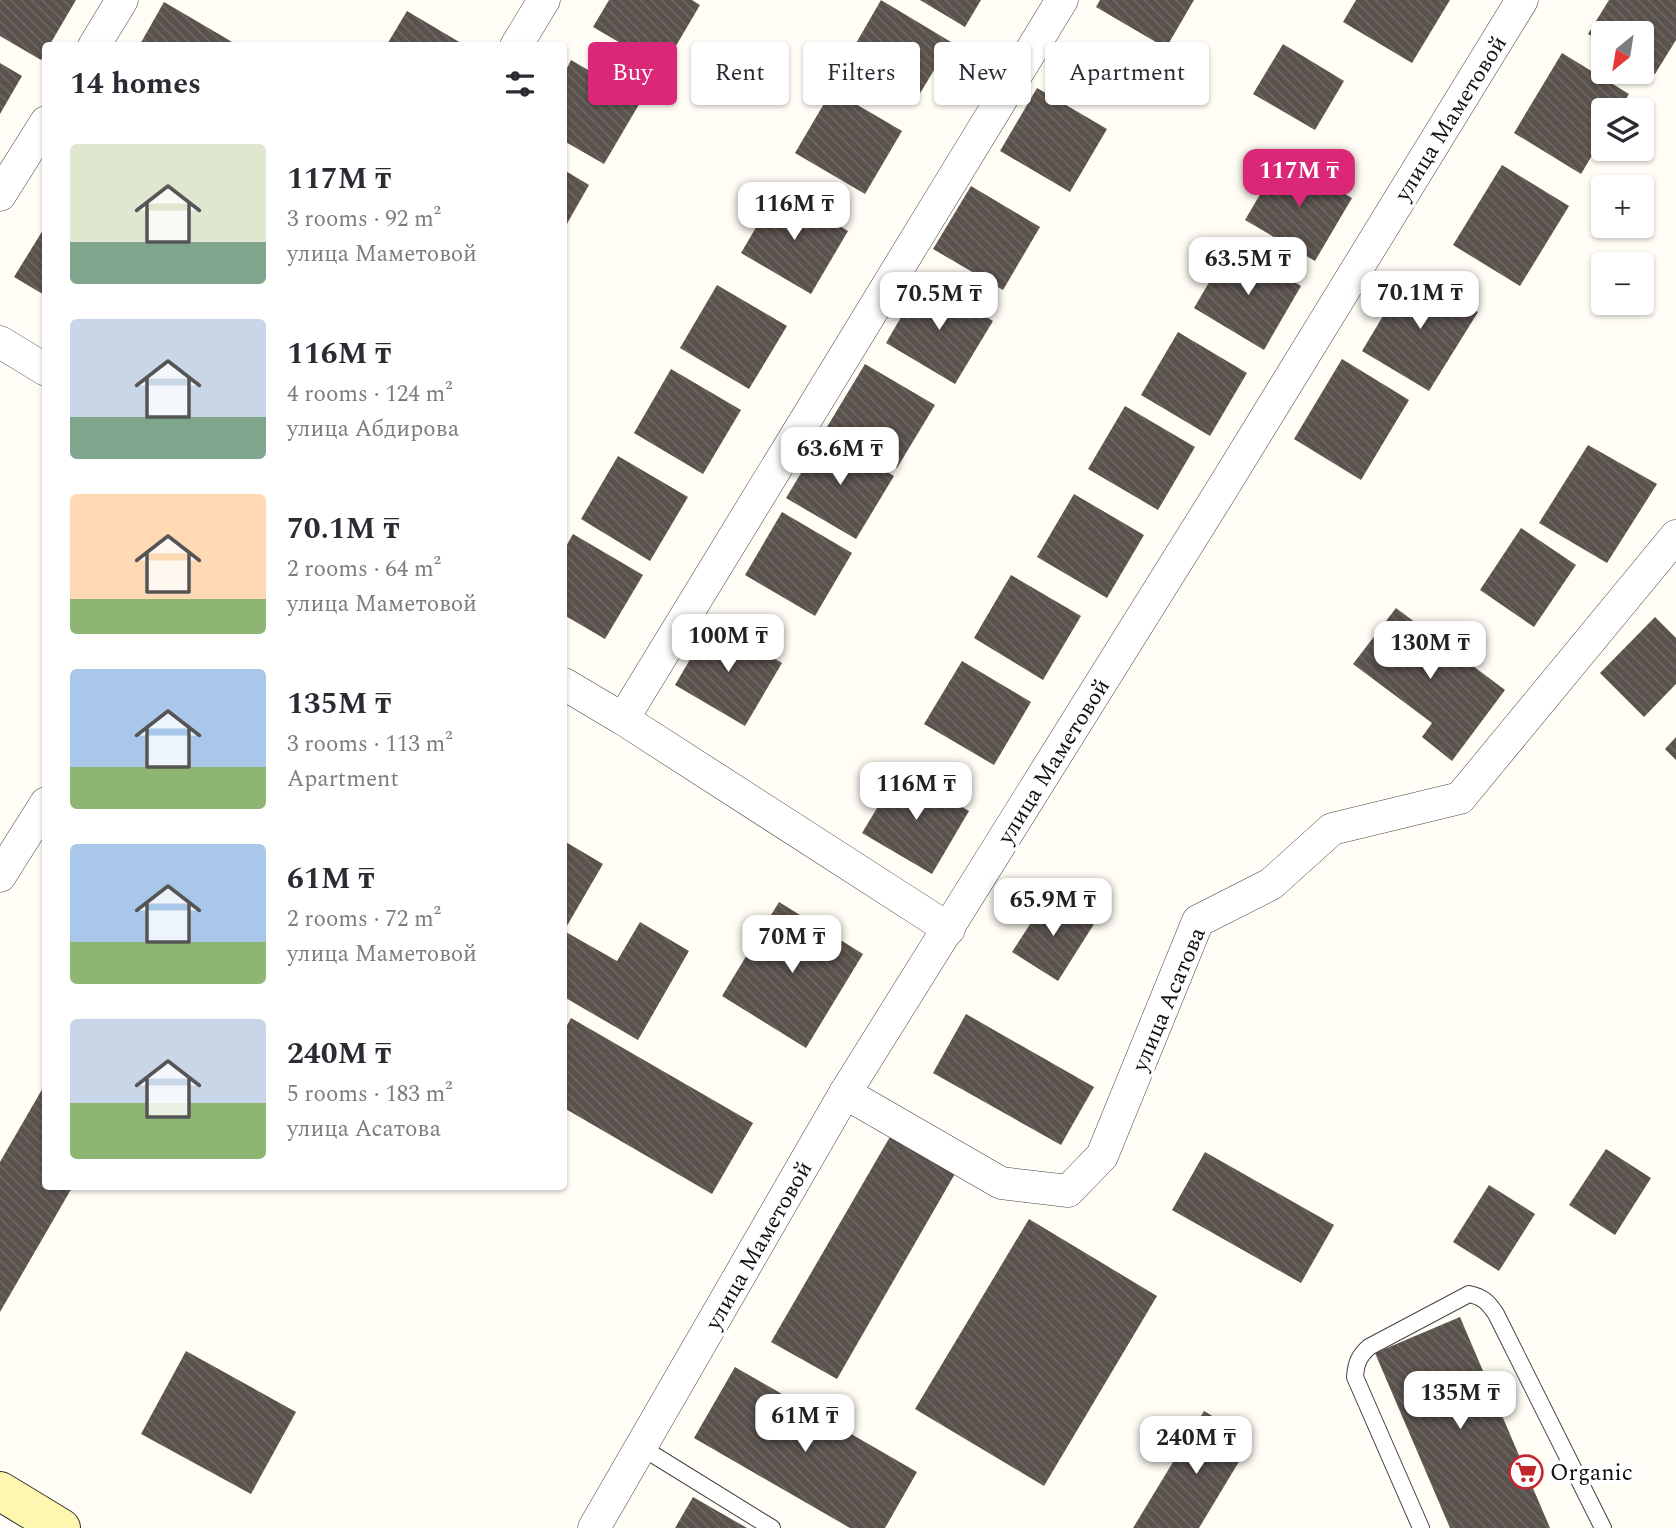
<!DOCTYPE html>
<meta charset="utf-8">
<style>
:root{--surface:#fff;--page:#f2f2f3;--text:#2b2b33;--muted:#7c7c81;--accent:#db2777}
body{margin:0;font-family:Spectral,serif;background:var(--page);color:var(--text);height:100vh;display:flex;flex-direction:column;font-size:26px;white-space:nowrap}
*{box-sizing:border-box;margin:0}
p{font-size:23px;color:var(--muted)}
.icon{flex:none;width:38px;height:38px;fill:none;stroke:currentColor;stroke-width:2;stroke-linecap:round;stroke-linejoin:round}
.map{position:relative;flex:1;overflow:hidden}
.drawer{position:absolute;left:42px;top:42px;width:525px;height:1148px;display:flex;flex-direction:column;background:var(--surface);border-radius:7px;box-shadow:0 2px 5px #0004}
.drawer>*{flex:none}
.hud{position:absolute;left:588px;top:42px;width:665px;height:63px;display:flex;gap:14px}
.needle{width:46px;rotate:210deg}
.tools{position:absolute;left:1591px;top:21px;display:grid;gap:14px}
.tools a{display:grid;place-items:center;width:63px;height:63px;border-radius:7px;background:var(--surface);box-shadow:0 2px 5px #0004;font-size:35px}
.price{position:absolute;translate:-50% -60px;padding:0 16px;border-radius:14px;background:#fff;color:#222;font-size:23px;line-height:46px;filter:drop-shadow(0 2px 4px #0008)}
.price::after{content:'';position:absolute;left:50%;top:42px;width:21px;height:16px;margin-left:-10px;background:inherit;clip-path:polygon(0 0,100% 0,50% 100%)}
.price.on{background:var(--accent);color:#fff}
ul{padding:0;list-style:none}
li{display:flex;align-items:center;gap:21px;height:175px;padding:0 28px}
li span{display:grid;place-items:center;flex:none;width:196px;height:140px;border-radius:7px;color:#555}
li>.icon{margin-inline-start:auto}
span .icon{width:84px;height:84px;fill:#fffc;stroke-width:1}
li b{font-size:30px}
h2{display:flex;justify-content:space-between;align-items:center;height:84px;padding:0 28px;font-size:30px}
.pill{padding:0 24px;border-radius:7px;background:var(--surface);box-shadow:0 2px 5px #0004;font-size:24px;line-height:63px}
.pill.on{background:var(--accent);color:#fff}
.map>svg:first-child{display:block}
</style>
<div class="map">
<svg width="1676" height="1528" viewBox="0 0 1676 1528">
<defs>
<pattern id="building-back-hatch" width="6" height="6" patternUnits="userSpaceOnUse" patternTransform="scale(1.75)"><rect width="6" height="6" fill="#5a524d"/><path d="M-1 5l2 2M0 0l6 6M5-1l2 2" fill="none" stroke="#6d6662"/></pattern>
</defs>
<rect width="100%" height="100%" fill="#fffdf5"/>
<!-- building -->
<g fill="url(#building-back-hatch)">
<polygon points="0,0 76,0 49,46 46,46 46,51 41,60 0,36"/>
<polygon points="609,0 692,0 700,5 663,68 593,27"/>
<polygon points="881,0 951,42 913,105 844,64"/>
<polygon points="920,0 981,0 965,27"/>
<polygon points="1100,0 1194,0 1166,48 1096,7"/>
<polygon points="1356,0 1450,0 1412,63 1343,22"/>
<polygon points="1609,0 1676,0 1676,40 1655,74 1642,66 1642,33 1603,33 1603,43 1588,34"/>
<polygon points="164,2 234,43 232,46 139,46"/>
<polygon points="407,11 466,46 386,46"/>
<polygon points="1283,44 1344,81 1315,130 1253,94"/>
<polygon points="1562,53 1629,94 1619,110 1603,110 1603,137 1581,174 1514,133"/>
<polygon points="571,60 641,101 604,164 564,141 564,74"/>
<polygon points="0,63 22,76 0,114"/>
<polygon points="1037,88 1107,129 1070,192 1000,151"/>
<polygon points="832,90 902,131 865,194 795,153"/>
<polygon points="1282,157 1352,198 1315,261 1245,220"/>
<polygon points="1502,165 1569,206 1520,286 1453,245"/>
<polygon points="564,170 589,185 564,229"/>
<polygon points="971,186 1040,227 1003,290 933,249"/>
<polygon points="778,190 848,231 811,294 741,253"/>
<polygon points="46,225 46,296 14,277"/>
<polygon points="1231,245 1301,286 1264,350 1194,308"/>
<polygon points="1410,271 1478,312 1429,391 1362,351"/>
<polygon points="923,279 993,321 955,384 886,343"/>
<polygon points="717,285 787,326 749,389 680,348"/>
<polygon points="1178,332 1247,373 1210,436 1141,395"/>
<polygon points="1342,359 1409,400 1361,480 1294,439"/>
<polygon points="865,364 935,405 897,468 827,427"/>
<polygon points="671,369 741,410 703,474 634,433"/>
<polygon points="1125,406 1195,447 1158,510 1088,469"/>
<polygon points="824,435 894,476 856,539 786,498"/>
<polygon points="1588,445 1657,484 1607,563 1539,523"/>
<polygon points="618,456 688,497 650,561 581,519"/>
<polygon points="1074,494 1144,535 1107,598 1037,557"/>
<polygon points="782,512 852,553 815,616 745,575"/>
<polygon points="1521,528 1576,565 1534,627 1480,590"/>
<polygon points="573,534 643,575 605,639 564,615 564,550"/>
<polygon points="1011,575 1081,616 1043,680 974,638"/>
<polygon points="1396,608 1505,690 1452,761 1422,737 1432,723 1353,664"/>
<polygon points="1655,617 1676,638 1676,684 1644,717 1600,673"/>
<polygon points="712,622 782,663 745,726 675,685"/>
<polygon points="962,661 1031,702 994,765 924,724"/>
<polygon points="1676,737 1676,760 1665,749"/>
<polygon points="900,770 969,811 932,874 862,833"/>
<polygon points="564,841 603,864 564,931 617,961 640,922 689,951 638,1040 564,997"/>
<polygon points="1049,895 1094,924 1058,981 1012,952"/>
<polygon points="779,902 863,954 806,1048 722,996"/>
<polygon points="966,1014 1094,1087 1061,1145 933,1073"/>
<polygon points="571,1018 753,1123 712,1194 564,1108 564,1031"/>
<polygon points="44,1086 46,1087 46,1186 73,1186 0,1312 0,1162"/>
<polygon points="891,1135 956,1172 837,1379 771,1342"/>
<polygon points="1606,1149 1651,1178 1615,1235 1569,1205"/>
<polygon points="1205,1152 1334,1225 1301,1283 1172,1210"/>
<polygon points="1489,1185 1535,1214 1499,1271 1453,1242"/>
<polygon points="1029,1219 1157,1296 1044,1486 915,1409"/>
<polygon points="1460,1317 1550,1528 1450,1528 1375,1353"/>
<polygon points="186,1351 296,1412 251,1494 141,1434"/>
<polygon points="735,1367 917,1472 885,1528 850,1528 694,1438"/>
<polygon points="1204,1411 1252,1440 1199,1528 1133,1528"/>
<polygon points="693,1497 747,1528 675,1528"/>
</g>
<g fill="none" stroke-linecap="round" stroke-linejoin="round">
<defs>
<g id="lane">
<polyline points="641,1447 772,1528"/>
<path d="M 1421,1528 L 1355,1377 C 1356,1363 1359,1356 1369,1347 L 1469,1294 C 1483,1297 1488,1302 1496,1314 L 1603,1528"/>
</g>
<g id="street">
<polyline points="94,46 122,0"/>
<polyline points="516,46 544,0"/>
<polyline points="0,195 46,122"/>
<polyline points="0,342 46,370"/>
<polyline points="564,684 623,719 949,929"/>
<polyline points="623,719 1062,0"/>
<polyline points="0,876 46,803"/>
<polyline points="845,1093 1001,1183 1068,1191 1102,1156 1198,921 1271,884 1332,829 1460,798 1676,536"/>
<polyline points="594,1528 845,1093 1222,489 1522,0"/>
</g>
<polyline id="secondary" points="0,1491 61,1528"/>
</defs>
<!-- lane casing -->
<use href="#lane" stroke="#444" stroke-width="18"/>
<!-- street casing -->
<use href="#street" stroke="#444" stroke-width="33"/>
<!-- secondary casing -->
<use href="#secondary" stroke="#333" stroke-width="40"/>
<!-- lane -->
<use href="#lane" stroke="#fff" stroke-width="16"/>
<!-- street -->
<use href="#street" stroke="#fff" stroke-width="32"/>
<!-- secondary -->
<use href="#secondary" stroke="#fff6b0" stroke-width="38"/>
</g>
<!-- icons -->
<defs>
<symbol id="supermarket-ring" viewBox="-11 -11 22 22"><circle r="9.5" fill="#fff" stroke="#c4262e" stroke-width="1.5"/><path d="M-6-5.5h2.5l.6 2H6L4.5 2H-2.5L-4.4-4H-6ZM-1.5 3.2a1.3 1.3 0 1 0 .1 0ZM3 3.2a1.3 1.3 0 1 0 .1 0Z" fill="#c4262e"/></symbol>
</defs>
<g fill-rule="evenodd">
<use href="#supermarket-ring" x="1507" y="1453" width="38" height="38"/>
</g>
<g text-anchor="middle" stroke-width="7" stroke-linejoin="round" paint-order="stroke">
<!-- street labels -->
<g font-size="23" fill="#111" stroke="#fff">
<text transform="translate(1450 118) rotate(-58)" y="8">улица Маметовой</text>
<text transform="translate(1053 761) rotate(-58)" y="8">улица Маметовой</text>
<text transform="translate(1168 999) rotate(-67)" y="8">улица Асатова</text>
<text transform="translate(758 1245) rotate(-60)" y="8">улица Маметовой</text>
</g>
<!-- poi labels -->
<g font-size="23" fill="#111" stroke="#fff" text-anchor="start">
<text x="1550" y="1480">Organic</text>
</g>
</g>
</svg>
<div class="tools">
<a><svg class="needle" viewBox="-14 -14 28 28"><path d="M0-13l5 13h-10z" fill="#e53935"/><path d="M0 13l5-13h-10z" fill="#7c7c81"/></svg></a>
<a><svg class="icon" aria-label="layers" viewBox="0 0 24 24"><path d="M12 4l9 5-9 5-9-5zM3 14l9 5 9-5"/></svg></a>
<a>+</a>
<a>−</a>
</div>
<b class="price on" style="left:1299px;top:209px">117M ₸</b>
<b class="price" style="left:794px;top:242px">116M ₸</b>
<b class="price" style="left:1248px;top:297px">63.5M ₸</b>
<b class="price" style="left:1420px;top:331px">70.1M ₸</b>
<b class="price" style="left:939px;top:332px">70.5M ₸</b>
<b class="price" style="left:840px;top:487px">63.6M ₸</b>
<b class="price" style="left:728px;top:674px">100M ₸</b>
<b class="price" style="left:1430px;top:681px">130M ₸</b>
<b class="price" style="left:916px;top:822px">116M ₸</b>
<b class="price" style="left:1053px;top:938px">65.9M ₸</b>
<b class="price" style="left:792px;top:975px">70M ₸</b>
<b class="price" style="left:1460px;top:1431px">135M ₸</b>
<b class="price" style="left:805px;top:1454px">61M ₸</b>
<b class="price" style="left:1196px;top:1476px">240M ₸</b>
<div class="hud">
<a class="pill on">Buy</a>
<a class="pill">Rent</a>
<a class="pill">Filters</a>
<a class="pill">New</a>
<a class="pill">Apartment</a>
</div>
<section class="drawer">
<h2>14 homes<svg class="icon" aria-label="filters" viewBox="0 0 24 24"><path d="M4 7h16M4 17h16"/><circle cx="9" cy="7" r="2"/><circle cx="15" cy="17" r="2"/></svg></h2>
<ul>
<li><span style="background:linear-gradient(#dfe7d0 70%,#7fa58c 0)"><svg class="icon" aria-label="home" viewBox="0 0 24 24"><path d="M3 11l9-7 9 7M6 9v11h12V9"/></svg></span><div><b>117M ₸</b><p>3 rooms · 92 m²</p><p>улица Маметовой</p></div></li>
<li><span style="background:linear-gradient(#c9d6e8 70%,#7fa58c 0)"><svg class="icon" aria-label="home" viewBox="0 0 24 24"><path d="M3 11l9-7 9 7M6 9v11h12V9"/></svg></span><div><b>116M ₸</b><p>4 rooms · 124 m²</p><p>улица Абдирова</p></div></li>
<li><span style="background:linear-gradient(#ffd9b3 75%,#8fb573 0)"><svg class="icon" aria-label="home" viewBox="0 0 24 24"><path d="M3 11l9-7 9 7M6 9v11h12V9"/></svg></span><div><b>70.1M ₸</b><p>2 rooms · 64 m²</p><p>улица Маметовой</p></div></li>
<li><span style="background:linear-gradient(#a9c7e8 70%,#8fb573 0)"><svg class="icon" aria-label="home" viewBox="0 0 24 24"><path d="M3 11l9-7 9 7M6 9v11h12V9"/></svg></span><div><b>135M ₸</b><p>3 rooms · 113 m²</p><p>Apartment</p></div></li>
<li><span style="background:linear-gradient(#a9c7e8 70%,#8fb573 0)"><svg class="icon" aria-label="home" viewBox="0 0 24 24"><path d="M3 11l9-7 9 7M6 9v11h12V9"/></svg></span><div><b>61M ₸</b><p>2 rooms · 72 m²</p><p>улица Маметовой</p></div></li>
<li><span style="background:linear-gradient(#c9d6e8 60%,#8fb573 0)"><svg class="icon" aria-label="home" viewBox="0 0 24 24"><path d="M3 11l9-7 9 7M6 9v11h12V9"/></svg></span><div><b>240M ₸</b><p>5 rooms · 183 m²</p><p>улица Асатова</p></div></li>
</ul>
</section>
</div>
